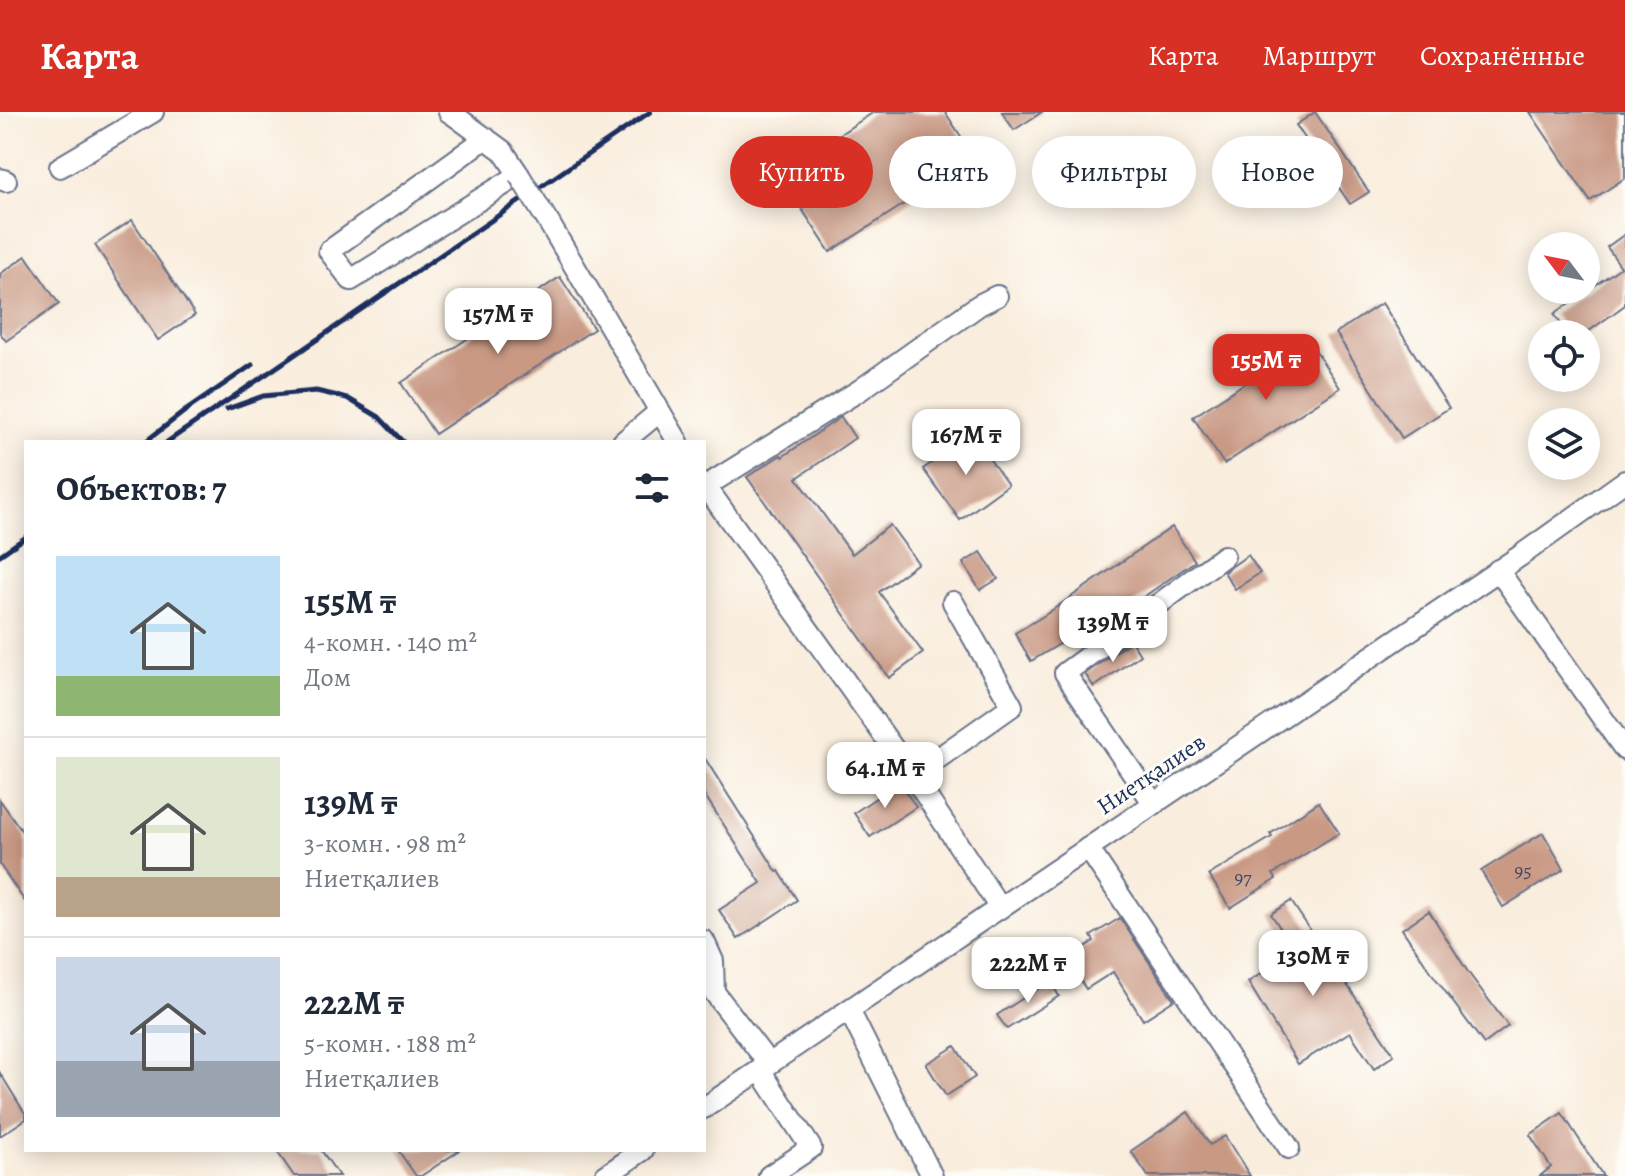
<!DOCTYPE html>
<html lang="ru">
<meta charset="utf-8">
<style>
:root{--surface:#fff;--page:#f6f6f7;--text:#1f2937;--muted:#747a83;--line:#e0e1e3;--accent:#d93025}
body{margin:0;font-family:Alegreya,serif;background:var(--page);color:var(--text);height:100vh;display:flex;flex-direction:column;font-size:30px;white-space:nowrap}
*{box-sizing:border-box;margin:0}
p{font-size:26px;color:var(--muted)}
.icon{flex:none;width:44px;height:44px;fill:none;stroke:currentColor;stroke-width:2;stroke-linecap:round;stroke-linejoin:round}
.map{position:relative;flex:1;overflow:hidden}
.panel{position:absolute;left:24px;top:328px;width:682px;height:712px;display:flex;flex-direction:column;background:var(--surface);border-radius:0px;box-shadow:0 4px 20px #0003}
.panel>*{flex:none}
.top-card{position:absolute;left:730px;top:24px;width:760px;height:72px;display:flex;gap:16px}
.needle{width:52px;rotate:302deg}
.fabs{position:absolute;left:1528px;top:120px;display:grid;gap:16px}
.fabs a{display:grid;place-items:center;width:72px;height:72px;border-radius:50%;background:var(--surface);box-shadow:0 4px 20px #0003;font-size:40px}
.price{position:absolute;translate:-50% -68px;padding:0 18px;border-radius:16px;background:#fff;color:#222;font-size:26px;line-height:52px;filter:drop-shadow(0 2px 4px #0008)}
.price::after{content:'';position:absolute;left:50%;top:48px;width:24px;height:18px;margin-left:-12px;background:inherit;clip-path:polygon(0 0,100% 0,50% 100%)}
.price.selected{background:var(--accent);color:#fff}
ul{padding:0;list-style:none}
li{display:flex;align-items:center;gap:24px;height:200px;padding:0 32px}
li+li{border-top:2px solid var(--line)}
li span{display:grid;place-items:center;flex:none;width:224px;height:160px;border-radius:0px;color:#555}
li>.icon{margin-inline-start:auto}
span .icon{width:96px;height:96px;fill:#fffc;stroke-width:1}
li b{font-size:34px}
h2{display:flex;justify-content:space-between;align-items:center;height:96px;padding:0 32px;font-size:34px}
.pill{padding:0 28px;border-radius:36px;background:var(--surface);box-shadow:0 4px 20px #0003;font-size:28px;line-height:72px}
.pill.selected{background:var(--accent);color:#fff}
header{display:flex;align-items:center;gap:48px;box-sizing:border-box;height:112px;padding:0 40px;background:var(--accent);color:#fff}
header strong{font-size:38px}
nav{display:flex;gap:44px;margin-inline-start:auto;font-size:28px}
.map>svg:first-child{display:block}
</style>
<header>
<strong>Карта</strong>
<nav><a>Карта</a><a>Маршрут</a><a>Сохранённые</a></nav>
</header>
<div class="map">
<svg width="1625" height="1064" viewBox="0 0 1625 1064">
<rect width="100%" height="100%" fill="#fdfcf7"/>
<filter id="ink" filterUnits="userSpaceOnUse"><feTurbulence type="fractalNoise" baseFrequency=".0125" numOctaves="2"/><feDisplacementMap in="SourceGraphic" scale="16" xChannelSelector="R" yChannelSelector="G"/><feConvolveMatrix kernelMatrix="1 2 1 2 8 2 1 2 1" color-interpolation-filters="sRGB"/></filter>
<filter id="wash" filterUnits="userSpaceOnUse"><feTurbulence type="fractalNoise" baseFrequency=".006" numOctaves="4" result="noise"/><feDisplacementMap in="SourceGraphic" scale="32" xChannelSelector="R" yChannelSelector="G"/><feGaussianBlur stdDeviation="1.8" result="paint"/><feColorMatrix in="noise" values="0 0 0 0 0 0 0 0 0 0 0 0 0 0 0 0 0 1.4 0 .05"/><feComposite in="paint" operator="in"/></filter>
<g filter="url(#wash)">
<rect width="100%" height="100%" fill="#f9eddd"/>
<g id="blocks">
<!-- building -->
<g fill="#c99984">
<polygon points="874,0 945,0 975,46 830,140 779,62"/>
<polygon points="1002,0 1042,0 1014,18"/>
<polygon points="1315,0 1369,80 1350,92 1296,13"/>
<polygon points="1530,0 1625,0 1625,66 1590,89"/>
<polygon points="132,108 195,203 158,228 95,133"/>
<polygon points="1625,122 1625,193 1585,222 1568,222 1554,202 1621,155 1607,135"/>
<polygon points="26,144 59,192 6,229 0,221 0,162"/>
<polygon points="560,165 594,217 435,322 401,271"/>
<polygon points="1382,191 1449,296 1402,326 1336,221"/>
<polygon points="1309,229 1340,276 1224,352 1193,305"/>
<polygon points="841,305 855,326 797,366 852,442 890,413 918,451 879,480 923,541 889,566 747,365 781,343 782,345"/>
<polygon points="972,322 1008,373 960,408 923,357"/>
<polygon points="1172,415 1195,449 1079,530 1075,523 1031,549 1015,521 1045,503"/>
<polygon points="981,440 998,467 980,478 963,451"/>
<polygon points="1248,443 1260,461 1235,477 1224,460"/>
<polygon points="1131,529 1140,543 1094,575 1085,562"/>
<polygon points="704,645 777,760 779,759 797,788 738,827 719,798 761,771 704,682"/>
<polygon points="899,670 916,695 870,725 854,701"/>
<polygon points="0,688 26,725 26,791 0,753"/>
<polygon points="1319,690 1339,721 1273,762 1276,767 1230,796 1209,763 1272,725 1270,722"/>
<polygon points="1543,721 1564,757 1503,795 1481,759"/>
<polygon points="1291,789 1394,943 1374,957 1350,920 1298,952 1248,870 1296,840 1271,802"/>
<polygon points="1429,799 1468,860 1508,914 1484,932 1433,863 1402,817"/>
<polygon points="1120,806 1174,888 1143,908 1113,860 1086,877 1067,847 1094,829 1091,824"/>
<polygon points="1050,869 1059,884 1007,917 997,903"/>
<polygon points="955,934 975,965 946,984 926,952"/>
<polygon points="0,961 26,1003 26,1007 0,1024"/>
<polygon points="1188,1000 1210,1033 1225,1024 1250,1064 1148,1064 1131,1039"/>
<polygon points="1562,1001 1603,1064 1540,1064 1551,1055 1530,1023"/>
<polygon points="276,1038 321,1038 339,1064 294,1064"/>
<polygon points="398,1038 460,1038 421,1064 416,1064"/>
</g>
</g>
</g>
<g filter="url(#ink)">
<use href="#blocks" fill-opacity="0" stroke="#69728a" stroke-width="2"/>
<g fill="none" stroke-linecap="round" stroke-linejoin="round">
<defs>
<g id="minor">
<polyline points="449,0 451,1 503,39 519,63 351,168 329,139 486,26"/>
<polyline points="60,55 153,0"/>
<polyline points="0,67 6,69"/>
<polyline points="549,111 678,330"/>
<polyline points="623,330 659,300"/>
<polyline points="704,372 913,664 1000,796"/>
<polyline points="706,374 860,278 979,193 997,184"/>
<polyline points="1498,458 1625,638"/>
<polyline points="913,664 1012,594 953,490"/>
<polyline points="1154,692 1065,561 1224,444"/>
<polyline points="1088,736 1289,1036"/>
<polyline points="704,829 713,849 714,880 769,952"/>
<polyline points="849,898 932,1064"/>
<polyline points="760,958 811,1036 769,1064"/>
<polyline points="704,996 1520,444 1625,369"/>
<polyline points="605,1064 643,1038"/>
</g>
</defs>
<!-- minor casing -->
<use href="#minor" stroke="#69728a" stroke-width="24"/>
<!-- minor -->
<use href="#minor" stroke="#fff" stroke-width="20"/>
<!-- rail -->
<g stroke="#1b2f5e" stroke-width="5">
<polyline points="227,297 263,284 316,279 347,286 379,305 403,330"/>
<polyline points="145,330 185,299 252,253"/>
<polyline points="167,330 650,0"/>
<polyline points="0,443 26,425"/>
</g>
<defs>
<polyline id="minor-bridge" points="519,63 549,111"/>
</defs>
<!-- minor-bridge casing -->
<use href="#minor-bridge" stroke="#69728a" stroke-width="24" stroke-linecap="butt"/>
<!-- minor-bridge -->
<use href="#minor-bridge" stroke="#fff" stroke-width="20"/>
</g>
</g>
<g text-anchor="middle" stroke-width="6" stroke-linejoin="round" paint-order="stroke">
<!-- number labels -->
<g font-size="20" fill="#464a68">
<text x="1523" y="765">95</text>
<text x="1243" y="772">97</text>
</g>
<!-- street labels -->
<g font-size="24" fill="#1b2f5e" stroke="#fdfcf7">
<text transform="translate(1151 662) rotate(-34)" y="8">Ниетқалиев</text>
</g>
</g>
</svg>
<div class="fabs">
<a><svg class="needle" viewBox="-14 -14 28 28"><path d="M0-13l5 13h-10z" fill="#e53935"/><path d="M0 13l5-13h-10z" fill="#747a83"/></svg></a>
<a><svg class="icon" aria-label="locate" viewBox="0 0 24 24"><circle cx="12" cy="12" r="6"/><path d="M12 2v4M12 18v4M2 12h4M18 12h4"/></svg></a>
<a><svg class="icon" aria-label="layers" viewBox="0 0 24 24"><path d="M12 4l9 5-9 5-9-5zM3 14l9 5 9-5"/></svg></a>
</div>
<b class="price" style="left:498px;top:244px">157M ₸</b>
<b class="price selected" style="left:1266px;top:290px">155M ₸</b>
<b class="price" style="left:966px;top:365px">167M ₸</b>
<b class="price" style="left:1113px;top:552px">139M ₸</b>
<b class="price" style="left:885px;top:698px">64.1M ₸</b>
<b class="price" style="left:1313px;top:886px">130M ₸</b>
<b class="price" style="left:1028px;top:893px">222M ₸</b>
<div class="top-card">
<a class="pill selected">Купить</a>
<a class="pill">Снять</a>
<a class="pill">Фильтры</a>
<a class="pill">Новое</a>
</div>
<section class="panel">
<h2>Объектов: 7<svg class="icon" aria-label="filters" viewBox="0 0 24 24"><path d="M4 7h16M4 17h16"/><circle cx="9" cy="7" r="2"/><circle cx="15" cy="17" r="2"/></svg></h2>
<ul>
<li><span style="background:linear-gradient(#bfe0f5 75%,#8fb573 0)"><svg class="icon" aria-label="home" viewBox="0 0 24 24"><path d="M3 11l9-7 9 7M6 9v11h12V9"/></svg></span><div><b>155M ₸</b><p>4-комн. · 140 m²</p><p>Дом</p></div></li>
<li><span style="background:linear-gradient(#dfe7d0 75%,#b9a48a 0)"><svg class="icon" aria-label="home" viewBox="0 0 24 24"><path d="M3 11l9-7 9 7M6 9v11h12V9"/></svg></span><div><b>139M ₸</b><p>3-комн. · 98 m²</p><p>Ниетқалиев</p></div></li>
<li><span style="background:linear-gradient(#c9d6e8 65%,#9aa5b1 0)"><svg class="icon" aria-label="home" viewBox="0 0 24 24"><path d="M3 11l9-7 9 7M6 9v11h12V9"/></svg></span><div><b>222M ₸</b><p>5-комн. · 188 m²</p><p>Ниетқалиев</p></div></li>
</ul>
</section>
</div>
